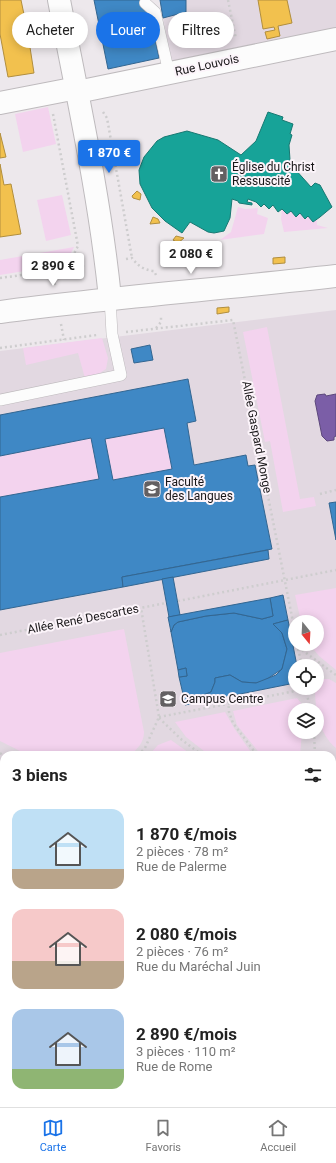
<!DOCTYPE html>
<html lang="fr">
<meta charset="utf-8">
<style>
:root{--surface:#fff;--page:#f6f6f6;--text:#222;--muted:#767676;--line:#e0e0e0;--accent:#1a73e8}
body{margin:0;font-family:Roboto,sans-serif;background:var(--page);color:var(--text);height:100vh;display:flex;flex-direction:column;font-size:15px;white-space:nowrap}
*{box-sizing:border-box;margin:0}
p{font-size:13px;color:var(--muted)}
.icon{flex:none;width:22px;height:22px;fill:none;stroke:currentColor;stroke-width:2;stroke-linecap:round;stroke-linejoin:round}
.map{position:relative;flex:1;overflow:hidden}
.side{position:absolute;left:0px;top:751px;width:336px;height:356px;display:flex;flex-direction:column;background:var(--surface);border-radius:12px 12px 0 0;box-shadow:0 2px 10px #0003}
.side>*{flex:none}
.guide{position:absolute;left:12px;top:12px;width:312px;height:36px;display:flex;gap:8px}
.needle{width:26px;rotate:162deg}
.tools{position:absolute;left:288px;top:615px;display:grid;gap:8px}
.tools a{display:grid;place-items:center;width:36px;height:36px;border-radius:50%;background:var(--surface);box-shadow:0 2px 10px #0003;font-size:20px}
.price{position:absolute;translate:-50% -34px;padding:0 9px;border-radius:4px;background:#fff;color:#222;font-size:13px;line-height:26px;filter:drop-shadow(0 1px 2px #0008)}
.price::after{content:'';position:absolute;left:50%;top:24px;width:12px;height:9px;margin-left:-6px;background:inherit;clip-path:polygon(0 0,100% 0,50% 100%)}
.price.on{background:var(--accent);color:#fff}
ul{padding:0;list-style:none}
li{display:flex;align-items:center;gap:12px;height:100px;padding:0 12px}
li span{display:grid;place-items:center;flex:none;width:112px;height:80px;border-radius:12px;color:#555}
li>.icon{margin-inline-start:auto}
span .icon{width:48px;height:48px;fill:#fffc;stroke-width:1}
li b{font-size:17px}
h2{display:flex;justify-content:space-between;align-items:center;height:48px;padding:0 12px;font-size:17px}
.pill{padding:0 14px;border-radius:18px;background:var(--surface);box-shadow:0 2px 10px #0003;font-size:14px;line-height:36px}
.pill.on{background:var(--accent);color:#fff}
.menu{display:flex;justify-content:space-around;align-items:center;height:56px;border-top:1px solid var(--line);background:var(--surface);font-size:11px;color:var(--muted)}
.menu a{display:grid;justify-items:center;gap:2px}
.menu .on{color:var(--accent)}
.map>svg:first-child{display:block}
</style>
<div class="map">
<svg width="336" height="1107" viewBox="0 0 336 1107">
<rect width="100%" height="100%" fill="#ede8ec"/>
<!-- built -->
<g fill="#e2d8e1" fill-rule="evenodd">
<polygon points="160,0 336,0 336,33 172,67"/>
<path d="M 336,310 L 336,1107 L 0,1107 L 0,351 ZM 295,622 L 317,622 L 317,644 L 295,644 ZM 295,666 L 317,666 L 317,688 L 295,688 ZM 295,710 L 317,710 L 317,732 L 295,732 ZM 4,755 L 332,755 L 332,1103 L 4,1103 Z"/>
</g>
<!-- green -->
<g fill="#f3d3ee">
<polygon points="48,107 56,144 23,152 15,114"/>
<polygon points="62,195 71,235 46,241 37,200"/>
<polygon points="238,207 245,209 258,208 257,214 268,218 264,234 220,240 231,232"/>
<polygon points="282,209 287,214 291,211 296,217 300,213 305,219 308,216 317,219 317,225 328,228 284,232 281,219"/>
<polygon points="74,247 67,261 61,265 0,275 0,260"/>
<polygon points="267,327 300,499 314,497 316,506 283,512 270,441 265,442 243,332"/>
<polygon points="102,338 108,358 106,369 86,382 78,353 26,365 23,348"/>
<polygon points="164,428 172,469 113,480 105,439"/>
<polygon points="91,438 99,479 0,497 0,456"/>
<polygon points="336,588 336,670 319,656 310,645 317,644 317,622 301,622 295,595"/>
<path d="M 124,629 L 144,732 C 144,742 138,748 131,755 L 28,755 L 0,741 L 0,653 Z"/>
<path d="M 322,679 L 329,679 L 336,683 L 336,748 C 319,734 315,709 315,688 L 317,688 L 317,683 Z"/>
<polygon points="297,698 301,703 302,710 295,710 295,732 302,732 300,755 261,755 237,725 233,711"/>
<polygon points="225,712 234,728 253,755 209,755 186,737 175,722"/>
<polygon points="171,740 192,755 149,755 158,745"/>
<polygon points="0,766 4,771 4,842 0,843"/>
<polygon points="332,843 336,847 336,894 332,895"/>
<polygon points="4,849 4,934 0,936 0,850"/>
<polygon points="4,1002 4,1103 23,1103 24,1106 31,1103 98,1103 98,1107 0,1107 0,1007"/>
</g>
<!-- homes -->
<g fill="#f2c14e" stroke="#b18e3e">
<polygon points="0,0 21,0 27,29 33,28 35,40 29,41 34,73 8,77 0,34"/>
<polygon points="258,0 287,0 292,23 278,26 280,36 267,39 265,32 275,30 274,27 263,29"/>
<polygon points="0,133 6,157 0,158"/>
<polygon points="0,164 4,185 11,184 21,234 0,237"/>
<polygon points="137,191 141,194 140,200 133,198 132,196"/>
<polygon points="153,217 158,219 160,223 150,224"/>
<polygon points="176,236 184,238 178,243 173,240"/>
<polygon points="285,257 285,263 273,264 273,258"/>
<polygon points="229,307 229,312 217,314 217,308"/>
</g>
<!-- offices -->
<polygon fill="#7b5ea7" stroke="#5d487c" points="325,394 326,396 336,394 336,436 334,437 334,440 327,441 322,436 315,401 317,395"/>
<!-- schools -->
<g fill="#3f88c5" stroke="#336691" fill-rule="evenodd">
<polygon points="94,0 147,0 159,58 108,69"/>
<polygon points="160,0 186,0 186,12 163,18"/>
<polygon points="150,345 153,360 134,363 131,349"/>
<path d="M 188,379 L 196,421 L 187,423 L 194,465 L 246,455 L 248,466 L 255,465 L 272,549 L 122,577 L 123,587 L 0,610 L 0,497 L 99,479 L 91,438 L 0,456 L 0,415 ZM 164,428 L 172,469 L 113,480 L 105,439 Z"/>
<polygon points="336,502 336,540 329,503"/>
<polygon points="268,550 269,559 123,587 122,577"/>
<polygon points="173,577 180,615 169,617 162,579"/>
<polygon points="283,595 288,620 273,624 282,633 287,649 282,669 264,681 256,683 242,682 230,675 215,678 215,682 211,692 197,698 192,699 186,697 183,694 179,677 187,676 186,668 178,670 171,632 174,625 178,622 206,616 234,613 262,619 273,616 270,598"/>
<polygon points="270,598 273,616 262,619 234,613 206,616 178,622 174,625 171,632 168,617"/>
<polygon points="288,620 297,666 295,666 295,683 185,705 183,694 192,699 211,692 215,682 215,678 230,675 242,682 256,683 276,675 282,669 287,649 282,633 273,624"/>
<polygon points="186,668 187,676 179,677 178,670"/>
<polygon points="332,896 336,917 336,966 332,966"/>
<polygon points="109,1103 168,1103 169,1107 110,1107"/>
</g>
<!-- public -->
<polygon fill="#17a398" stroke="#177972" points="268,112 283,117 282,120 293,124 290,134 292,135 289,145 290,160 294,168 311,187 315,183 320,185 332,207 320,217 313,222 308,216 305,219 300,213 296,217 291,211 287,214 282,209 278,212 273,205 269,209 264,204 261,207 256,202 248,199 247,202 252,203 252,205 239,203 238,201 232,199 230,218 224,231 214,233 208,232 190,222 182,233 165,221 152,208 140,184 139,170 144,157 157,141 164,137 187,131 218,140 241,155 256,141"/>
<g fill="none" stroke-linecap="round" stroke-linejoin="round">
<defs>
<g id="lane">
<polyline points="145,3 155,12 169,73"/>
<polyline points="0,400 121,375 112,334 110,298"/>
<polyline points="332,1027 336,1048"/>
</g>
<g id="street">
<path d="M 59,0 C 78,99 100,198 110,298"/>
<polyline points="77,92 336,39"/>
<polyline points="0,103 77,88"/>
<path d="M 0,312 C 112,297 224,289 336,276"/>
</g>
</defs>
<!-- lane casing -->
<use href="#lane" stroke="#bebabd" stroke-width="12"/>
<!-- street casing -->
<use href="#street" stroke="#bebabd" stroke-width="24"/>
<!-- path -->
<g stroke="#cecdce" stroke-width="2.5" stroke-dasharray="2 3" stroke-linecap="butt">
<polyline points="228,0 236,39"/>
<polyline points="103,112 107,118 132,258"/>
<polyline points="53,114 78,246 67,267"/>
<path d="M 126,259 L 132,258 C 138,266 144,270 154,271 L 156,275"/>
<polyline points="0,278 52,271"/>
<polyline points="55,285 52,271 85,265"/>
<polyline points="61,324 64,340"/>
<polyline points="156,328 161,322 161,315"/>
<polyline points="126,332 233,320 295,632"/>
<polyline points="0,348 97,335"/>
<polyline points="320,494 336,490"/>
<polyline points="178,601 336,570"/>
<polyline points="0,635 166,603"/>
<polyline points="297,644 302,666"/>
<polyline points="298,647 336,675"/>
<polyline points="306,688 310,710"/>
<polyline points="228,696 229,712 233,723 257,755"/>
<polyline points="159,717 306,689"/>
<polyline points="159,718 182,740 202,755"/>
<polyline points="314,732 315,755"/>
<polyline points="0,753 4,756"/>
<polyline points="138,755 145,748 159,717 141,608"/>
<polyline points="332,767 336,766"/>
<polyline points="332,803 336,802"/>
<polyline points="332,822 336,827"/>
<polyline points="0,846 4,845"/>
<polyline points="332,897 336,896"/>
<polyline points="332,976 336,975"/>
<polyline points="0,980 4,976"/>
<polyline points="212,1103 213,1107"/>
<polyline points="330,1103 331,1107"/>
<polyline points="261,1107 282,1103"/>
</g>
<!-- lane -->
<use href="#lane" stroke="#fcfcfc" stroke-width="11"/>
<!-- street -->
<use href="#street" stroke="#fcfcfc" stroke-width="22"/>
</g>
<!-- icons -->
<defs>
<symbol id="church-square" viewBox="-11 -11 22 22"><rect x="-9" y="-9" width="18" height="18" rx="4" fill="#636062" stroke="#fcf4fa"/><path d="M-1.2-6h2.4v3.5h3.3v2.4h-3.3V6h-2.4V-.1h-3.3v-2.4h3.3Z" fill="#fff"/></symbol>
<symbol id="university-square" viewBox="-11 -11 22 22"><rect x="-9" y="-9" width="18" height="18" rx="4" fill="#636062" stroke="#fcf4fa"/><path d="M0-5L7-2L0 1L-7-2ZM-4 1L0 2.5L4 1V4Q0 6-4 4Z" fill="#fff"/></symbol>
</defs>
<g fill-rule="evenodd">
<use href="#church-square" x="209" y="164" width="20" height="20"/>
<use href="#university-square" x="142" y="479" width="20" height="20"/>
<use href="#university-square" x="158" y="689" width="20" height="20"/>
</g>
<g text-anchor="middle" stroke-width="4" stroke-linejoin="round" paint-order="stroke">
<!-- street labels -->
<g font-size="12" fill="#181618" stroke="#fcf4fa">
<text transform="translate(207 65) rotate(-12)" y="4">Rue Louvois</text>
<text transform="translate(257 437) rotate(79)" y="4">Allée Gaspard Monge</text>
<text transform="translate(83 619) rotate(-11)" y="4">Allée René Descartes</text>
</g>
<!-- poi labels -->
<g font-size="12" fill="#181618" stroke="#fcf4fa" text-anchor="start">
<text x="232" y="171">Église du Christ<tspan x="232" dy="14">Ressuscité</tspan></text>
<text x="165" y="486">Faculté<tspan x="165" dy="14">des Langues</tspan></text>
<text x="181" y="703">Campus Centre</text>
</g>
</g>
</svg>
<div class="tools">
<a><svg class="needle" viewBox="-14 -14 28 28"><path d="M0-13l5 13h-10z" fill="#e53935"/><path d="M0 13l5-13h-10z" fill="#767676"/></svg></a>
<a><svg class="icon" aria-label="locate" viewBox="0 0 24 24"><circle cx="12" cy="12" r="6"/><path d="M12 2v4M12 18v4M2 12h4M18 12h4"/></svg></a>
<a><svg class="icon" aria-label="layers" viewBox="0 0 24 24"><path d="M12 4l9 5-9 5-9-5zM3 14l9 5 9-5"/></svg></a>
</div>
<b class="price on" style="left:109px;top:174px">1 870 €</b>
<b class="price" style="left:191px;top:275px">2 080 €</b>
<b class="price" style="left:53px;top:287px">2 890 €</b>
<div class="guide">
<a class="pill">Acheter</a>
<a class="pill on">Louer</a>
<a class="pill">Filtres</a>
</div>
<section class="side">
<h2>3 biens<svg class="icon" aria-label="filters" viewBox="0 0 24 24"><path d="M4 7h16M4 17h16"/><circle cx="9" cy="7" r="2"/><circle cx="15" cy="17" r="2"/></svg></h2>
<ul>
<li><span style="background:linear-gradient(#bfe0f5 75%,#b9a48a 0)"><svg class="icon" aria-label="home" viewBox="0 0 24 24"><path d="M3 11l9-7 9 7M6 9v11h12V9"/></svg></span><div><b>1 870 €/mois</b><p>2 pièces · 78 m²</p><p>Rue de Palerme</p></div></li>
<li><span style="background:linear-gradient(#f6c9c9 65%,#b9a48a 0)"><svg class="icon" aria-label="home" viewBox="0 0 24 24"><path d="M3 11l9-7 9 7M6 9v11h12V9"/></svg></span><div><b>2 080 €/mois</b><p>2 pièces · 76 m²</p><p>Rue du Maréchal Juin</p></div></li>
<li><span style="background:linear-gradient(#a9c7e8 75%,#8fb573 0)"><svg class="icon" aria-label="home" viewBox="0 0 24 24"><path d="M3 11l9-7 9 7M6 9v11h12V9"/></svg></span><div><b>2 890 €/mois</b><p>3 pièces · 110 m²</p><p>Rue de Rome</p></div></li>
</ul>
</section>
</div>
<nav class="menu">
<a class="on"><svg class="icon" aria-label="map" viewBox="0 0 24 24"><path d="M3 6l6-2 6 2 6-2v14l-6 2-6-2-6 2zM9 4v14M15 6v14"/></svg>Carte</a>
<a><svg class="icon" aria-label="saved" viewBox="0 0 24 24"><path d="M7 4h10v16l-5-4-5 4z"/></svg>Favoris</a>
<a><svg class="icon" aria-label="home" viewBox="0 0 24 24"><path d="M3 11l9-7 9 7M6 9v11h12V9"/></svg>Accueil</a>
</nav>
